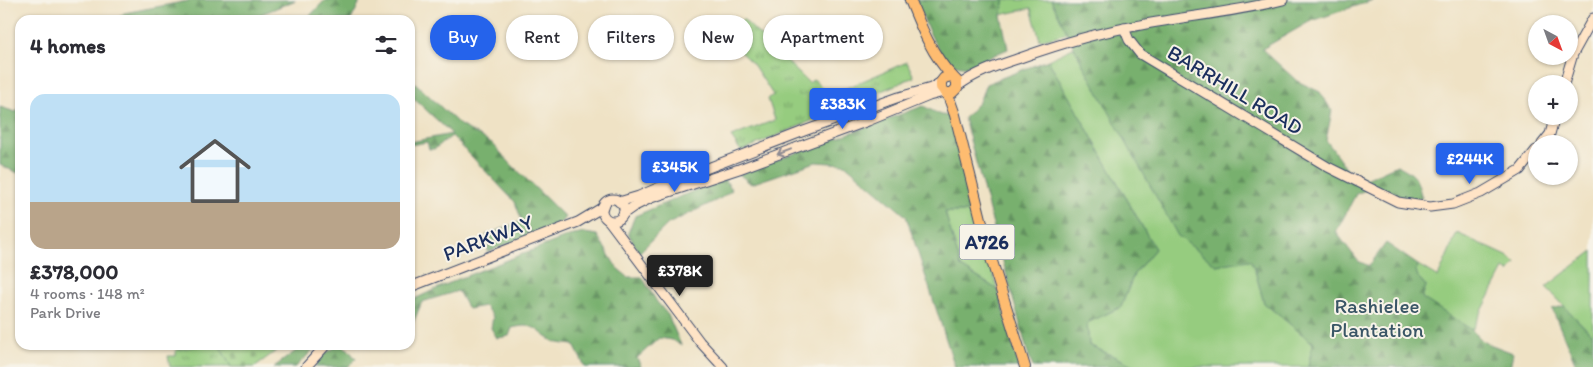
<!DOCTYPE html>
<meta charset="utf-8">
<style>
:root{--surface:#fff;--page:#f7f7f7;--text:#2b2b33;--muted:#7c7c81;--line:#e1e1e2;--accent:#2563eb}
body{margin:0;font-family:Itim,sans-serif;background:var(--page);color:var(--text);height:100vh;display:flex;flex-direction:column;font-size:19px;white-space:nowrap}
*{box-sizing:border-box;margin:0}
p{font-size:16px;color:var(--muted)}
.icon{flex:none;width:28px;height:28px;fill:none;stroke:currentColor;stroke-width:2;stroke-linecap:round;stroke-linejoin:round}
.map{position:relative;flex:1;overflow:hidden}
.sheet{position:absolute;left:15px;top:15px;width:400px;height:335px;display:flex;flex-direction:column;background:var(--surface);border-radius:15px;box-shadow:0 1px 4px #0004}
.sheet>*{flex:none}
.hud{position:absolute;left:430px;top:15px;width:475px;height:45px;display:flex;gap:10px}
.needle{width:32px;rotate:139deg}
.tools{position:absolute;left:1528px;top:15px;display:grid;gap:10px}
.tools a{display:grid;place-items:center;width:50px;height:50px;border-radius:50%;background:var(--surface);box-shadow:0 1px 4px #0004;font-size:25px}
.price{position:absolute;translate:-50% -42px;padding:0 11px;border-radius:5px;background:var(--accent);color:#fff;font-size:16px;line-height:32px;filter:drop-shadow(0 1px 2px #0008)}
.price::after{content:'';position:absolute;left:50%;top:30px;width:15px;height:11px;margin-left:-8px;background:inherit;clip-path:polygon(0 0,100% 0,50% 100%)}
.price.active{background:#222;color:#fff}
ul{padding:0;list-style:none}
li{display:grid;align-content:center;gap:10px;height:265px;padding:0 15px}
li+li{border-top:1px solid var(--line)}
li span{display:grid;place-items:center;height:155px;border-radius:15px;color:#555}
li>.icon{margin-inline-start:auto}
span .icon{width:90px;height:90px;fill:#fffc;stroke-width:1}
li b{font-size:21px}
h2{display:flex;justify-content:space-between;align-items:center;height:60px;padding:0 15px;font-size:21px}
.chip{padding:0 18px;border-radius:22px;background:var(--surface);box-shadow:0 1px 4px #0004;font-size:18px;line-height:45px}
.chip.active{background:var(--accent);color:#fff}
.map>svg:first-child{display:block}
</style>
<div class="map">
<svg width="1593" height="367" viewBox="0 0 1593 367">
<defs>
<pattern id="forest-firs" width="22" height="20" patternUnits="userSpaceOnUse" patternTransform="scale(1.25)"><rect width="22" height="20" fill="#78b06e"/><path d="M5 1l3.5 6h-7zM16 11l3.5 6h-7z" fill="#62905e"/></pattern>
<pattern id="cemetery-stones" width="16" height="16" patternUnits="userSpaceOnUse" patternTransform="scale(1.25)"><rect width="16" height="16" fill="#96cc7f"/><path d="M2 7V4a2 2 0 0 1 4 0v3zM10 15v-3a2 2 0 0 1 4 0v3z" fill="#7aa66b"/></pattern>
<pattern id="park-tufts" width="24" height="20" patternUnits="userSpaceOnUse" patternTransform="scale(1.25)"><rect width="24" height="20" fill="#96cc7f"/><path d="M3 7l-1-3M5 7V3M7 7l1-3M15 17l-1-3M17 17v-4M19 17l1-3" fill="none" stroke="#7aa66b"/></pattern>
</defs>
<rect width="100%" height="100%" fill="#f7f3e8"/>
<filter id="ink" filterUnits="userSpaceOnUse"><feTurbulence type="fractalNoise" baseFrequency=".02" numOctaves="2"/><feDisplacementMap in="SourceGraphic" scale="10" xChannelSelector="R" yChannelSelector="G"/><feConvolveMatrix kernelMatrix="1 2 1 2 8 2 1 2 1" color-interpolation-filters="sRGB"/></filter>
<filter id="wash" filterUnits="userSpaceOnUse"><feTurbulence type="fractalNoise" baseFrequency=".0096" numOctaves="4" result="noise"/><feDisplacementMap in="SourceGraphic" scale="20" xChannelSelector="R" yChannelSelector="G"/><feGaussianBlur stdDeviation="1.12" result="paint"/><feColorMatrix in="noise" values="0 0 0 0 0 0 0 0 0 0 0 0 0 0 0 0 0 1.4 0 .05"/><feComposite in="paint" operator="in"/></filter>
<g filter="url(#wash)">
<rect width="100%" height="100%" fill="#efe2c5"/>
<!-- green -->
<g fill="#96cc7f" stroke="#587e6e">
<polygon points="1005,0 1051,0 1068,33 1040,40 1031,8 1001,15"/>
<polygon points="1075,47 1081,61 1216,265 1250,259 1254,267 1264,303 1313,343 1308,367 1137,367 1089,345 1087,323 1121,307 1134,274 1155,249 1048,60"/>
<polygon points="945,212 975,212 998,290 961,267"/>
<polygon points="1457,233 1509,257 1516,263 1509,272 1504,269 1472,330 1421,298 1426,286 1418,277 1416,271 1418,265 1438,277"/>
<polygon points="1593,251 1593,336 1546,287"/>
</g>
<!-- forest -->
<g fill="url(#forest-firs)" stroke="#4a7066">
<polygon points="193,0 296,0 247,20 116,20 124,13"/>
<polygon points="325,0 359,0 359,4 351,20 328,20 324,16 320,20 306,20"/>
<path d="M 916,0 L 1005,0 L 1001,15 L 1008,49 C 997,53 978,64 968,66 C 939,71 925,20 916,0 Z"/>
<path d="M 1051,0 L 1373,0 L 1309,22 L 1262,49 L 1297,81 L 1320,92 L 1332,111 L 1326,140 L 1349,172 L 1366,179 L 1397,165 C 1417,175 1416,177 1422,198 L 1401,200 L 1373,187 L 1356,194 L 1336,232 L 1358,261 L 1369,266 L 1386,243 L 1418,265 L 1416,271 L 1418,277 L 1426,286 L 1422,298 L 1472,330 L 1484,342 L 1513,353 L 1510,367 L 1308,367 L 1313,343 L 1264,303 L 1254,267 L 1250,260 L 1216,265 L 1178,236 L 1081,61 Z"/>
<polygon points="1048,60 1155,249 1134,274 1121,307 1087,323 1089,345 1137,367 1033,367 1027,350 964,118 979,102 986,84"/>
<polygon points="410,78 460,125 492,143 510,163 565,217 560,224 487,252 489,242 486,235 522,221 515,202 452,136 434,149 429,149 427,142 410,145 410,142 452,134 410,95"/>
<polygon points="923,106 941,115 951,116 975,212 945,212 961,267 998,290 1019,367 955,367 906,216 845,164 816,162 751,184 739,174"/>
<polygon points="0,107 16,112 20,107 20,174 0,165"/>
<polygon points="724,178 732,190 721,198 668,224 639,253 628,233 635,216"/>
<path d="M 585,233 L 597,235 L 617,268 L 628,277 L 642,277 L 657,302 L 668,315 L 681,345 L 672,340 L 659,338 L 637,358 L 641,367 L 585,367 L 574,345 C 567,344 559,344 553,341 C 535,331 537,322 512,328 L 509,336 L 497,338 L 491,328 L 493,317 L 485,306 L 468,309 L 458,291 L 422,302 L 413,323 L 410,323 L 410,301 L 456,280 L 569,236 Z"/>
<polygon points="1564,306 1593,336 1593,367 1577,367 1552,309"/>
<polygon points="304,345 318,345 296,367 274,367"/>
<path d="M 340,345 L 348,349 L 356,359 L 348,367 L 315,367 C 321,356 329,350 340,345 Z"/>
</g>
<!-- cemetery -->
<polygon fill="url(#cemetery-stones)" stroke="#587e6e" points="219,345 256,345 276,351 254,367 231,367"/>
<!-- park -->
<g fill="url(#park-tufts)" stroke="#587e6e">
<polygon points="743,19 809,83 814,79 830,95 907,62 914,77 741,151 731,137 775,120 768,99 773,95 753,64 722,35"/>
<polygon points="202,345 219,345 231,367 170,367 168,356 176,356 176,350"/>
</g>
</g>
<g filter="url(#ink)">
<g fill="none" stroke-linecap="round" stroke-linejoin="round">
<defs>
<g id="secondary">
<polyline points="1124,28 1129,40 1140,54 1328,167 1398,202 1430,207 1453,204 1481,193 1520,170 1536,150"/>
<polyline points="1564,84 1573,54 1593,18"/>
<path d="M 958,86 C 976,72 999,65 1020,58 C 1059,44 1100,32 1141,25 C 1188,16 1236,12 1283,0"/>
<polyline points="1542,144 1550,134 1555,116"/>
<circle cx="613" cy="210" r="11"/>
<polyline points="619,202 639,196 669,183 804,131 899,97 931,88 941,82"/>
<polyline points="623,214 633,207 651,198 739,169 868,121 929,96 944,92"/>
<polyline points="609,221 700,342 723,367"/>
<polyline points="410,287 578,222 603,207"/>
<polyline points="306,367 326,345"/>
</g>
<g id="primary">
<path d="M 910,0 C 921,27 932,55 952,76"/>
<polyline points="946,93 952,93 957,88 957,81 952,76 944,78 941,82 941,87 949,98 955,115 990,255 1025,367"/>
</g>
</defs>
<!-- secondary casing -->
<use href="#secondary" stroke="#3b4a6d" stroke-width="11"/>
<!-- primary casing -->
<use href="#primary" stroke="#3b4a6d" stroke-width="12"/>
<!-- secondary -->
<use href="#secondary" stroke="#ffe4c6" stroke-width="9"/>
<!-- primary -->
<use href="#primary" stroke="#febc70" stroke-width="10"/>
</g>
<!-- one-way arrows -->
<defs><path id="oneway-shaft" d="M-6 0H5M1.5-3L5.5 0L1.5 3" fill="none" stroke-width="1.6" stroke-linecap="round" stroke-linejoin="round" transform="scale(1.25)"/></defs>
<use stroke="#8d8a92" href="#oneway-shaft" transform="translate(784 152) rotate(159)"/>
</g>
<g text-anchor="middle" stroke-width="4" stroke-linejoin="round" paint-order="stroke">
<!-- shield labels -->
<rect fill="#f7f3e8" stroke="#5d6a87" stroke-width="1" x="959.5" y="224.5" width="55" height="35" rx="4"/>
<g font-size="20" font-weight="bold" fill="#1b2f5e">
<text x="987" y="249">A726</text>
</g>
<!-- street labels -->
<g font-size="21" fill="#1b2f5e" stroke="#f7f3e8">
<text transform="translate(1235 90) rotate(31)" y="7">BARRHILL ROAD</text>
<text transform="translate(488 238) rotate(-21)" y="7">PARKWAY</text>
</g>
<!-- park labels -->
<g font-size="21" fill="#3a5666" stroke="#f7f3e8">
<text x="1377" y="313">Rashielee<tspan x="1377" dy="24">Plantation</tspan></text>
</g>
</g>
</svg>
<div class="tools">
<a><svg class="needle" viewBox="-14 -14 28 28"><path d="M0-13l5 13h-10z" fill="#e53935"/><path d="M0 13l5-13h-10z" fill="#7c7c81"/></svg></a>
<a>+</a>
<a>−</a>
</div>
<b class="price" style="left:843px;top:130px">£383K</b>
<b class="price" style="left:1470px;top:185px">£244K</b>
<b class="price" style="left:675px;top:193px">£345K</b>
<b class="price active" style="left:680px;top:297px">£378K</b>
<div class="hud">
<a class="chip active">Buy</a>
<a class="chip">Rent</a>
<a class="chip">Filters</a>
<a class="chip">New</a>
<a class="chip">Apartment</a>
</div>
<section class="sheet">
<h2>4 homes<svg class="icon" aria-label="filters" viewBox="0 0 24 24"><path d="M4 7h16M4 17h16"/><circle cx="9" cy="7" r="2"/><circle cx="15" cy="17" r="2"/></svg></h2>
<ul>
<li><span style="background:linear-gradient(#bfe0f5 70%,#b9a48a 0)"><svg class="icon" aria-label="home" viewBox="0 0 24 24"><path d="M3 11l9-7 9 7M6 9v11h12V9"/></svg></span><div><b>£378,000</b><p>4 rooms · 148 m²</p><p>Park Drive</p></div></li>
</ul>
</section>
</div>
